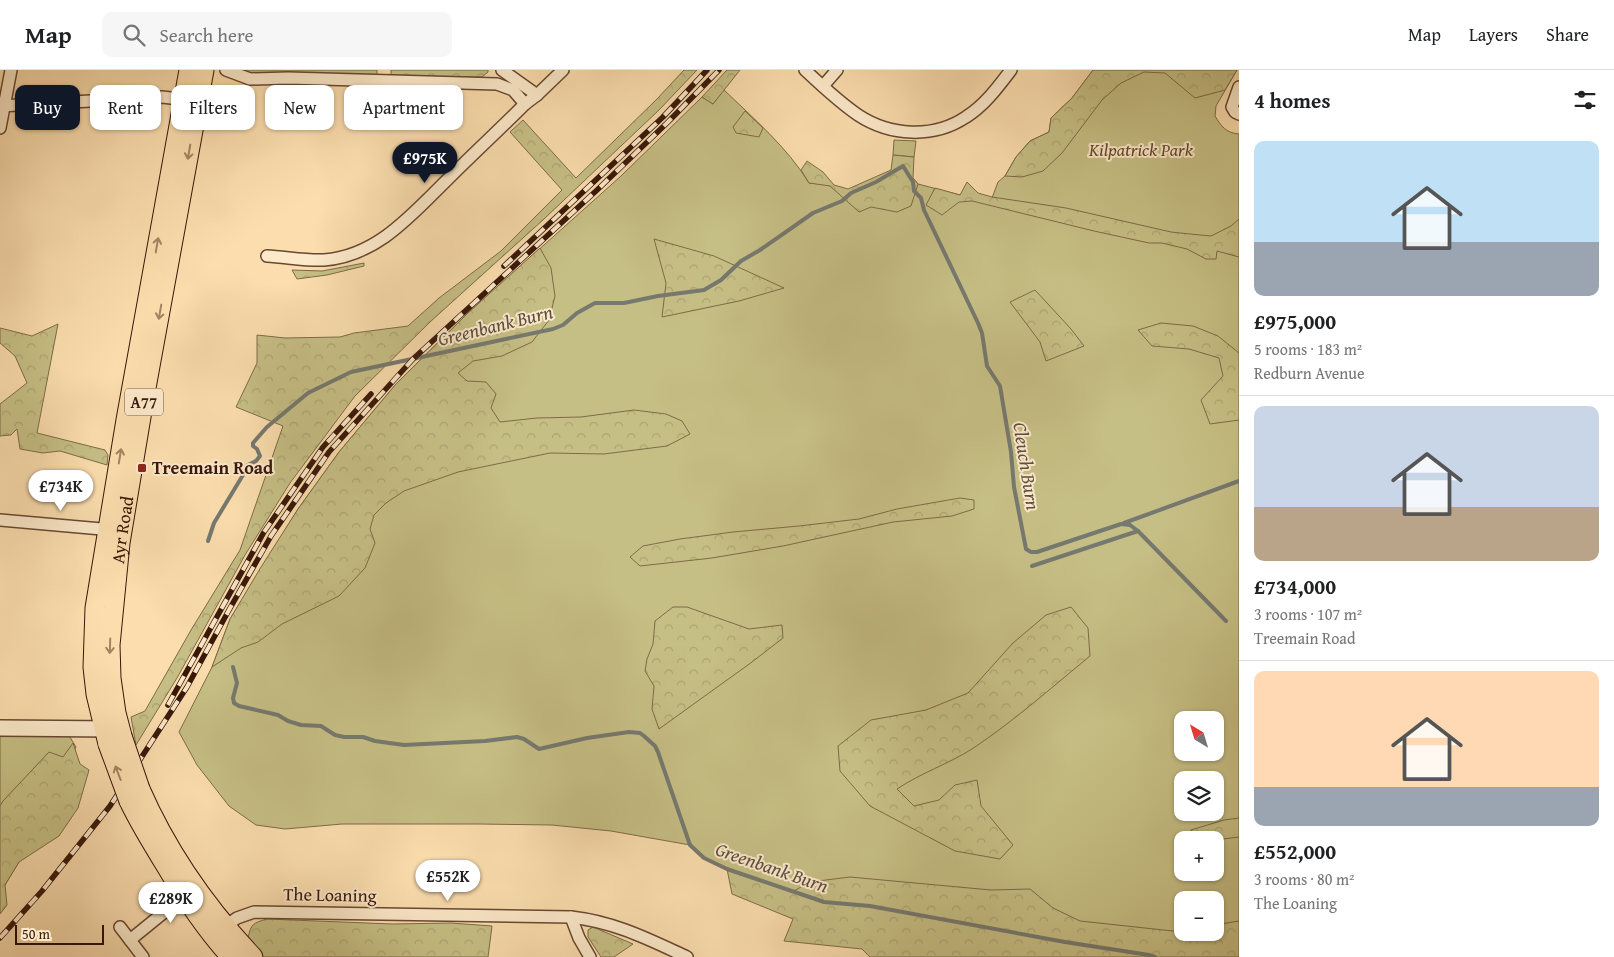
<!DOCTYPE html>
<meta charset="utf-8">
<style>
:root{--surface:#fff;--page:#f6f6f6;--text:#202124;--muted:#757577;--line:#e0e0e0;--accent:#111827}
body{margin:0;font-family:"Gentium Book Plus",serif;background:var(--page);color:var(--text);height:100vh;display:flex;flex-direction:column;font-size:19px;white-space:nowrap}
*{box-sizing:border-box;margin:0}
p{font-size:16px;color:var(--muted)}
.icon{flex:none;width:28px;height:28px;fill:none;stroke:currentColor;stroke-width:2;stroke-linecap:round;stroke-linejoin:round}
.map{position:relative;flex:1;overflow:hidden}
.side{display:flex;flex-direction:column;background:var(--surface);width:375px}
.side>*{flex:none}
.hud{position:absolute;left:15px;top:15px;width:475px;height:45px;display:flex;gap:10px}
.needle{width:32px;rotate:322deg}
.fabs{position:absolute;left:1174px;top:641px;display:grid;gap:10px}
.fabs a{display:grid;place-items:center;width:50px;height:50px;border-radius:10px;background:var(--surface);box-shadow:0 1px 4px #0004;font-size:25px}
.scale{position:absolute;left:15px;bottom:12px;width:89px;box-sizing:border-box;padding-left:5px;border:2px solid #371709;border-top:0;font-size:14px;line-height:18px;white-space:nowrap;color:#371709;-webkit-text-stroke:4px #fce9ca;paint-order:stroke}
.price{position:absolute;translate:-50% -42px;padding:0 11px;border-radius:18px;background:#fff;color:#222;font-size:16px;line-height:32px;filter:drop-shadow(0 1px 2px #0008)}
.price::after{content:'';position:absolute;left:50%;top:30px;width:15px;height:11px;margin-left:-8px;background:inherit;clip-path:polygon(0 0,100% 0,50% 100%)}
.price.selected{background:var(--accent);color:#fff}
ul{padding:0;list-style:none}
li{display:grid;align-content:center;gap:10px;height:265px;padding:0 15px}
li+li{border-top:1px solid var(--line)}
li span{display:grid;place-items:center;height:155px;border-radius:10px;color:#555}
li>.icon{margin-inline-start:auto}
span .icon{width:90px;height:90px;fill:#fffc;stroke-width:1}
li b{font-size:21px}
h2{display:flex;justify-content:space-between;align-items:center;height:60px;padding:0 15px;font-size:21px}
.pill{padding:0 18px;border-radius:10px;background:var(--surface);box-shadow:0 1px 4px #0004;font-size:18px;line-height:45px}
.pill.selected{background:var(--accent);color:#fff}
header{display:flex;align-items:center;gap:30px;box-sizing:border-box;height:70px;padding:0 25px;background:var(--surface);border-bottom:1px solid var(--line)}
header strong{font-size:24px}
nav{display:flex;gap:28px;margin-inline-start:auto;font-size:18px}
.search{width:350px;height:45px;background:var(--page);display:flex;align-items:center;gap:12px;box-sizing:border-box;padding:0 18px;border-radius:10px;color:var(--muted);font-size:19px}
main{display:flex;flex:1;min-height:0}
.map>svg:first-child{display:block}
</style>
<header>
<strong>Map</strong>
<div class="search"><svg class="icon" aria-label="search" viewBox="0 0 24 24"><circle cx="10" cy="10" r="6"/><path d="M15 15l6 6"/></svg>Search here</div>
<nav><a>Map</a><a>Layers</a><a>Share</a></nav>
</header>
<main>
<div class="map">
<svg width="1239" height="887" viewBox="0 0 1239 887">
<defs>
<pattern id="forest-crowns" width="20" height="18" patternUnits="userSpaceOnUse" patternTransform="scale(1.25)"><rect width="20" height="18" fill="#c6bf85"/><path d="M2 6a3 3 0 1 1 6 0M12 15a3 3 0 1 1 6 0" fill="none" stroke="#aba372"/></pattern>
</defs>
<rect width="100%" height="100%" fill="#fbddae"/>
<filter id="stains"><feTurbulence type="fractalNoise" baseFrequency=".004" numOctaves="4"/><feColorMatrix values="0 0 0 0 .2 0 0 0 0 .09 0 0 0 0 .02 0 0 0 .5 -.17"/></filter>
<radialGradient id="worn" r=".72"><stop offset=".6" stop-color="#630" stop-opacity="0"/><stop offset="1" stop-color="#630" stop-opacity=".3"/></radialGradient>
<!-- green -->
<g fill="#c6bf85" stroke="#7e6b47" fill-rule="evenodd">
<path d="M 1093,0 L 1237,0 L 1216,36 L 1215,46 C 1221,56 1226,63 1239,64 L 1239,887 L 824,832 L 727,799 L 704,788 L 690,775 L 611,761 L 552,755 L 479,754 L 342,754 L 285,759 L 256,755 L 229,736 L 197,695 L 179,662 L 212,597 L 230,549 L 298,439 L 339,382 L 396,314 L 468,243 L 621,106 L 702,27 L 713,34 L 723,19 C 753,48 787,77 809,113 L 830,115 L 851,123 L 903,96 L 918,114 L 960,125 L 992,128 L 998,112 L 1005,106 L 1016,87 L 1030,71 L 1049,62 L 1051,48 L 1072,28 ZM 1182,650 L 1215,650 L 1215,682 L 1182,682 ZM 1182,710 L 1215,710 L 1215,742 L 1182,742 ZM 1182,770 L 1215,770 L 1215,802 L 1182,802 ZM 1182,830 L 1215,830 L 1215,862 L 1182,862 Z"/>
<polygon points="894,70 916,71 914,87 893,85"/>
<polygon points="0,658 65,659 76,677 19,792 0,823"/>
</g>
<!-- forest -->
<g fill="url(#forest-crowns)" stroke="#7e6b47">
<polygon points="240,0 377,0 377,6 259,5 242,3"/>
<polygon points="391,0 488,0 488,2 482,7 391,7"/>
<polygon points="684,0 697,0 659,40 544,149 430,252 355,326 290,413 245,485 177,608 136,675 131,647 145,641 191,560 240,480 283,356 236,337 257,293 257,265 285,268 340,267 354,263 408,256 439,228 501,181 562,120 510,62 523,50 576,108 656,30"/>
<polygon points="727,0 740,0 713,34 702,27"/>
<polygon points="1093,0 1237,0 1225,20 1195,28 1165,3 1144,2 1121,13 1102,30 1062,83 1043,101 1022,107 1005,106 1016,87 1030,71 1049,62 1051,48 1072,28"/>
<polygon points="745,41 763,58 759,67 736,63 733,57"/>
<polygon points="893,85 914,87 913,108 918,114 911,136 897,142 871,137 859,142 830,116 809,113 801,100 807,91 823,102 834,115 848,119 891,100"/>
<polygon points="967,112 978,123 992,127 1066,138 1171,162 1190,164 1211,166 1231,156 1239,149 1239,187 1217,181 1216,189 1206,189 1187,179 1162,173 1149,173 1094,161 972,131 959,132 942,145 926,135 935,118 960,125"/>
<polygon points="654,169 714,186 784,218 739,231 662,247 666,213"/>
<polygon points="540,178 551,198 555,226 549,250 532,272 502,286 473,291 458,303 467,311 486,312 496,324 491,338 500,352 537,348 581,347 634,340 666,344 682,351 690,364 667,376 604,384 550,383 458,402 404,421 386,433 374,445 370,459 375,473 365,498 339,526 282,554 258,572 241,578 212,597 230,549 261,497 298,439 339,382 396,314 468,243"/>
<polygon points="364,193 364,196 327,205 297,209 292,200 322,201"/>
<polygon points="1035,220 1071,259 1084,276 1046,291 1040,272 1010,232"/>
<polygon points="1161,253 1193,256 1218,266 1239,283 1239,350 1210,354 1201,330 1223,306 1219,288 1189,279 1152,276 1138,260"/>
<polygon points="58,254 37,363 105,380 108,385 107,395 60,381 43,383 20,379 17,359 11,365 0,366 0,334 27,313 15,286 0,273 0,258 32,266"/>
<polygon points="960,428 974,430 974,439 952,446 893,452 783,476 712,488 640,496 630,487 643,476 680,469 733,462 799,456 859,449 897,439"/>
<polygon points="673,537 687,537 749,559 782,555 783,568 752,592 659,659 652,639 654,616 645,601 647,589 653,574 655,551"/>
<path d="M 1071,537 L 1088,558 L 1090,586 C 1051,618 1014,651 972,679 C 948,694 921,703 897,719 L 914,736 L 939,730 L 955,715 L 977,710 L 981,736 L 1013,775 L 1000,789 L 955,781 L 870,736 L 840,701 L 838,676 L 871,650 L 926,640 L 968,623 L 1013,573 L 1046,545 Z"/>
<polygon points="73,673 80,694 89,700 78,738 59,766 19,792 5,815 7,835 0,844 0,736 3,731 49,682 63,687"/>
<polygon points="1239,748 1239,767 1215,770 1190,770 1191,760 1224,750"/>
<polygon points="727,799 792,822 810,812 850,807 991,820 1030,819 1053,838 1080,851 1182,862 1215,862 1215,855 1239,851 1239,887 870,887 862,879 784,871 793,849 732,824"/>
<path d="M 267,849 L 392,854 L 451,853 L 492,856 L 488,887 L 263,887 L 253,877 L 248,868 C 251,854 253,853 267,849 Z"/>
<polygon points="593,857 633,874 614,887 601,887 588,867 588,860"/>
</g>
<g fill="none" stroke-linecap="round" stroke-linejoin="round">
<!-- stream -->
<g stroke="#76796f" stroke-width="4">
<polyline points="1124,453 1239,411"/>
<polyline points="208,471 214,453 243,405 246,396 256,391 260,386 257,379 253,376 253,373 267,357 308,323 351,302 553,259 563,255 577,243 595,233 624,233 658,226 704,220 721,210 741,191 760,180 813,143 842,131 851,123 876,112 903,96 913,112 914,121 921,128 924,140 978,253 982,263 987,296 1000,316 1011,382 1014,417 1026,479 1031,482 1037,482 1121,454 1130,455 1138,461 1226,551"/>
<polyline points="1032,496 1138,461"/>
<polyline points="233,597 237,613 233,628 234,633 239,636 278,645 288,651 301,655 321,656 335,665 344,667 363,667 375,671 404,675 485,671 517,667 524,669 539,679 587,668 629,662 640,663 644,666 655,676 658,682 690,775 704,788 727,799 824,832 870,836 1065,872 1149,885 1155,887"/>
</g>
<defs>
<g id="minor">
<polyline points="226,0 250,9 288,8 497,14 513,20 525,34"/>
<polyline points="502,0 537,25"/>
<path d="M 805,0 C 822,16 839,32 858,45 C 890,66 933,69 966,47 C 985,35 998,17 1011,0"/>
<polyline points="823,16 837,0"/>
<polyline points="1239,17 1232,37 1235,42 1239,44"/>
<polyline points="0,36 162,27 189,30"/>
<polyline points="0,58 11,0"/>
<path d="M 267,186 C 286,187 306,191 324,190 C 378,186 413,143 449,108 C 474,83 500,59 525,34 L 537,25 L 563,0"/>
<polyline points="0,450 113,460"/>
<polyline points="571,847 579,868 590,887"/>
<polyline points="120,857 143,887"/>
<path d="M 221,859 L 237,848 L 254,842 L 571,847 C 615,852 648,869 687,887"/>
<polyline points="130,870 189,822"/>
</g>
<polyline id="tertiary" points="0,658 113,659"/>
<g id="primary">
<path id="s1" d="M 122,666 L 116,643 L 111,608 L 110,575 L 120,473 L 144,329 L 204,0"/>
<polyline points="108,674 96,624 93,597 95,538 126,350 189,0"/>
<path d="M 140,719 C 167,781 206,837 253,887"/>
<path d="M 129,731 C 140,754 153,775 166,796 C 185,828 205,859 231,887"/>
</g>
</defs>
<!-- minor casing -->
<use href="#minor" stroke="#684832" stroke-width="14"/>
<!-- tertiary casing -->
<use href="#tertiary" stroke="#684832" stroke-width="18"/>
<!-- primary casing -->
<use href="#primary" stroke="#371709" stroke-width="21"/>
<!-- minor -->
<use href="#minor" stroke="#fce9ca" stroke-width="11"/>
<!-- tertiary -->
<use href="#tertiary" stroke="#fce9ca" stroke-width="15"/>
<!-- primary -->
<use href="#primary" stroke="#fbddae" stroke-width="19"/>
<defs>
<g id="rail">
<polyline points="504,196 663,47 707,0"/>
<polyline points="168,635 264,462 323,377 371,324"/>
<polyline points="0,868 42,821 110,736 187,617 229,540 271,466 329,382 413,289 596,121 668,52 719,0"/>
</g>
</defs>
<!-- rail casing -->
<use href="#rail" stroke="#371709" stroke-width="5.5"/>
<!-- rail -->
<use href="#rail" stroke="#fce9ca" stroke-width="4" stroke-dasharray="11" stroke-linecap="butt"/>
<defs>
<g id="primary-bridge">
<polyline points="122,666 140,719"/>
<polyline points="108,674 129,731"/>
</g>
</defs>
<!-- primary-bridge casing -->
<use href="#primary-bridge" stroke="#371709" stroke-width="21" stroke-linecap="butt"/>
<!-- primary-bridge -->
<use href="#primary-bridge" stroke="#fbddae" stroke-width="19"/>
</g>
<!-- one-way arrows -->
<defs><path id="oneway-shaft" d="M-6 0H5M1.5-3L5.5 0L1.5 3" fill="none" stroke-width="1.6" stroke-linecap="round" stroke-linejoin="round" transform="scale(1.25)"/></defs>
<g stroke="#a38464">
<use href="#oneway-shaft" transform="translate(189 82) rotate(100)"/>
<use href="#oneway-shaft" transform="translate(157 175) rotate(-80)"/>
<use href="#oneway-shaft" transform="translate(160 242) rotate(100)"/>
<use href="#oneway-shaft" transform="translate(120 386) rotate(-81)"/>
<use href="#oneway-shaft" transform="translate(110 576) rotate(92)"/>
<use href="#oneway-shaft" transform="translate(118 703) rotate(-111)"/>
</g>
<!-- markers -->
<rect fill="#8f2418" stroke="#fce9ca" stroke-width="2" x="137" y="393" width="10" height="10" rx="2.5"/>
<g text-anchor="middle" stroke-width="4" stroke-linejoin="round" paint-order="stroke">
<!-- shield labels -->
<rect fill="#fce9ca" stroke="#725643" stroke-width="1" x="125" y="318.5" width="38" height="27" rx="4"/>
<g font-size="16" font-weight="bold" fill="#371709">
<text x="144" y="338">A77</text>
</g>
<!-- park labels -->
<g font-size="18" font-style="italic" fill="#62492e" stroke="#fce9ca">
<text x="1141" y="86">Kilpatrick Park</text>
</g>
<!-- poi labels -->
<g font-size="18" font-weight="bold" fill="#371709" stroke="#fce9ca" text-anchor="start">
<text x="152" y="404">Treemain Road</text>
</g>
<!-- street labels -->
<g font-size="18" fill="#371709" stroke="#fce9ca">
<text dy="6" stroke="none"><textPath href="#s1" startOffset="208">Ayr Road</textPath></text>
<text transform="translate(330 825) rotate(1)" y="6">The Loaning</text>
</g>
<!-- water labels -->
<g font-size="19" font-style="italic" fill="#5c5044" stroke="#fce9ca">
<text transform="translate(495 255) rotate(-14)" y="7">Greenbank Burn</text>
<text transform="translate(1027 396) rotate(81)" y="7">Cleuch Burn</text>
<text transform="translate(772 797) rotate(19)" y="7">Greenbank Burn</text>
</g>
</g>
<rect width="100%" height="100%" filter="url(#stains)"/>
<rect width="100%" height="100%" fill="url(#worn)"/>
</svg>
<div class="fabs">
<a><svg class="needle" viewBox="-14 -14 28 28"><path d="M0-13l5 13h-10z" fill="#e53935"/><path d="M0 13l5-13h-10z" fill="#757577"/></svg></a>
<a><svg class="icon" aria-label="layers" viewBox="0 0 24 24"><path d="M12 4l9 5-9 5-9-5zM3 14l9 5 9-5"/></svg></a>
<a>+</a>
<a>−</a>
</div>
<div class="scale">50 m</div>
<b class="price selected" style="left:425px;top:114px">£975K</b>
<b class="price" style="left:61px;top:442px">£734K</b>
<b class="price" style="left:448px;top:832px">£552K</b>
<b class="price" style="left:171px;top:854px">£289K</b>
<div class="hud">
<a class="pill selected">Buy</a>
<a class="pill">Rent</a>
<a class="pill">Filters</a>
<a class="pill">New</a>
<a class="pill">Apartment</a>
</div>
</div>
<section class="side">
<h2>4 homes<svg class="icon" aria-label="filters" viewBox="0 0 24 24"><path d="M4 7h16M4 17h16"/><circle cx="9" cy="7" r="2"/><circle cx="15" cy="17" r="2"/></svg></h2>
<ul>
<li><span style="background:linear-gradient(#bfe0f5 65%,#9aa5b1 0)"><svg class="icon" aria-label="home" viewBox="0 0 24 24"><path d="M3 11l9-7 9 7M6 9v11h12V9"/></svg></span><div><b>£975,000</b><p>5 rooms · 183 m²</p><p>Redburn Avenue</p></div></li>
<li><span style="background:linear-gradient(#c9d6e8 65%,#b9a48a 0)"><svg class="icon" aria-label="home" viewBox="0 0 24 24"><path d="M3 11l9-7 9 7M6 9v11h12V9"/></svg></span><div><b>£734,000</b><p>3 rooms · 107 m²</p><p>Treemain Road</p></div></li>
<li><span style="background:linear-gradient(#ffd9b3 75%,#9aa5b1 0)"><svg class="icon" aria-label="home" viewBox="0 0 24 24"><path d="M3 11l9-7 9 7M6 9v11h12V9"/></svg></span><div><b>£552,000</b><p>3 rooms · 80 m²</p><p>The Loaning</p></div></li>
</ul>
</section>
</main>
